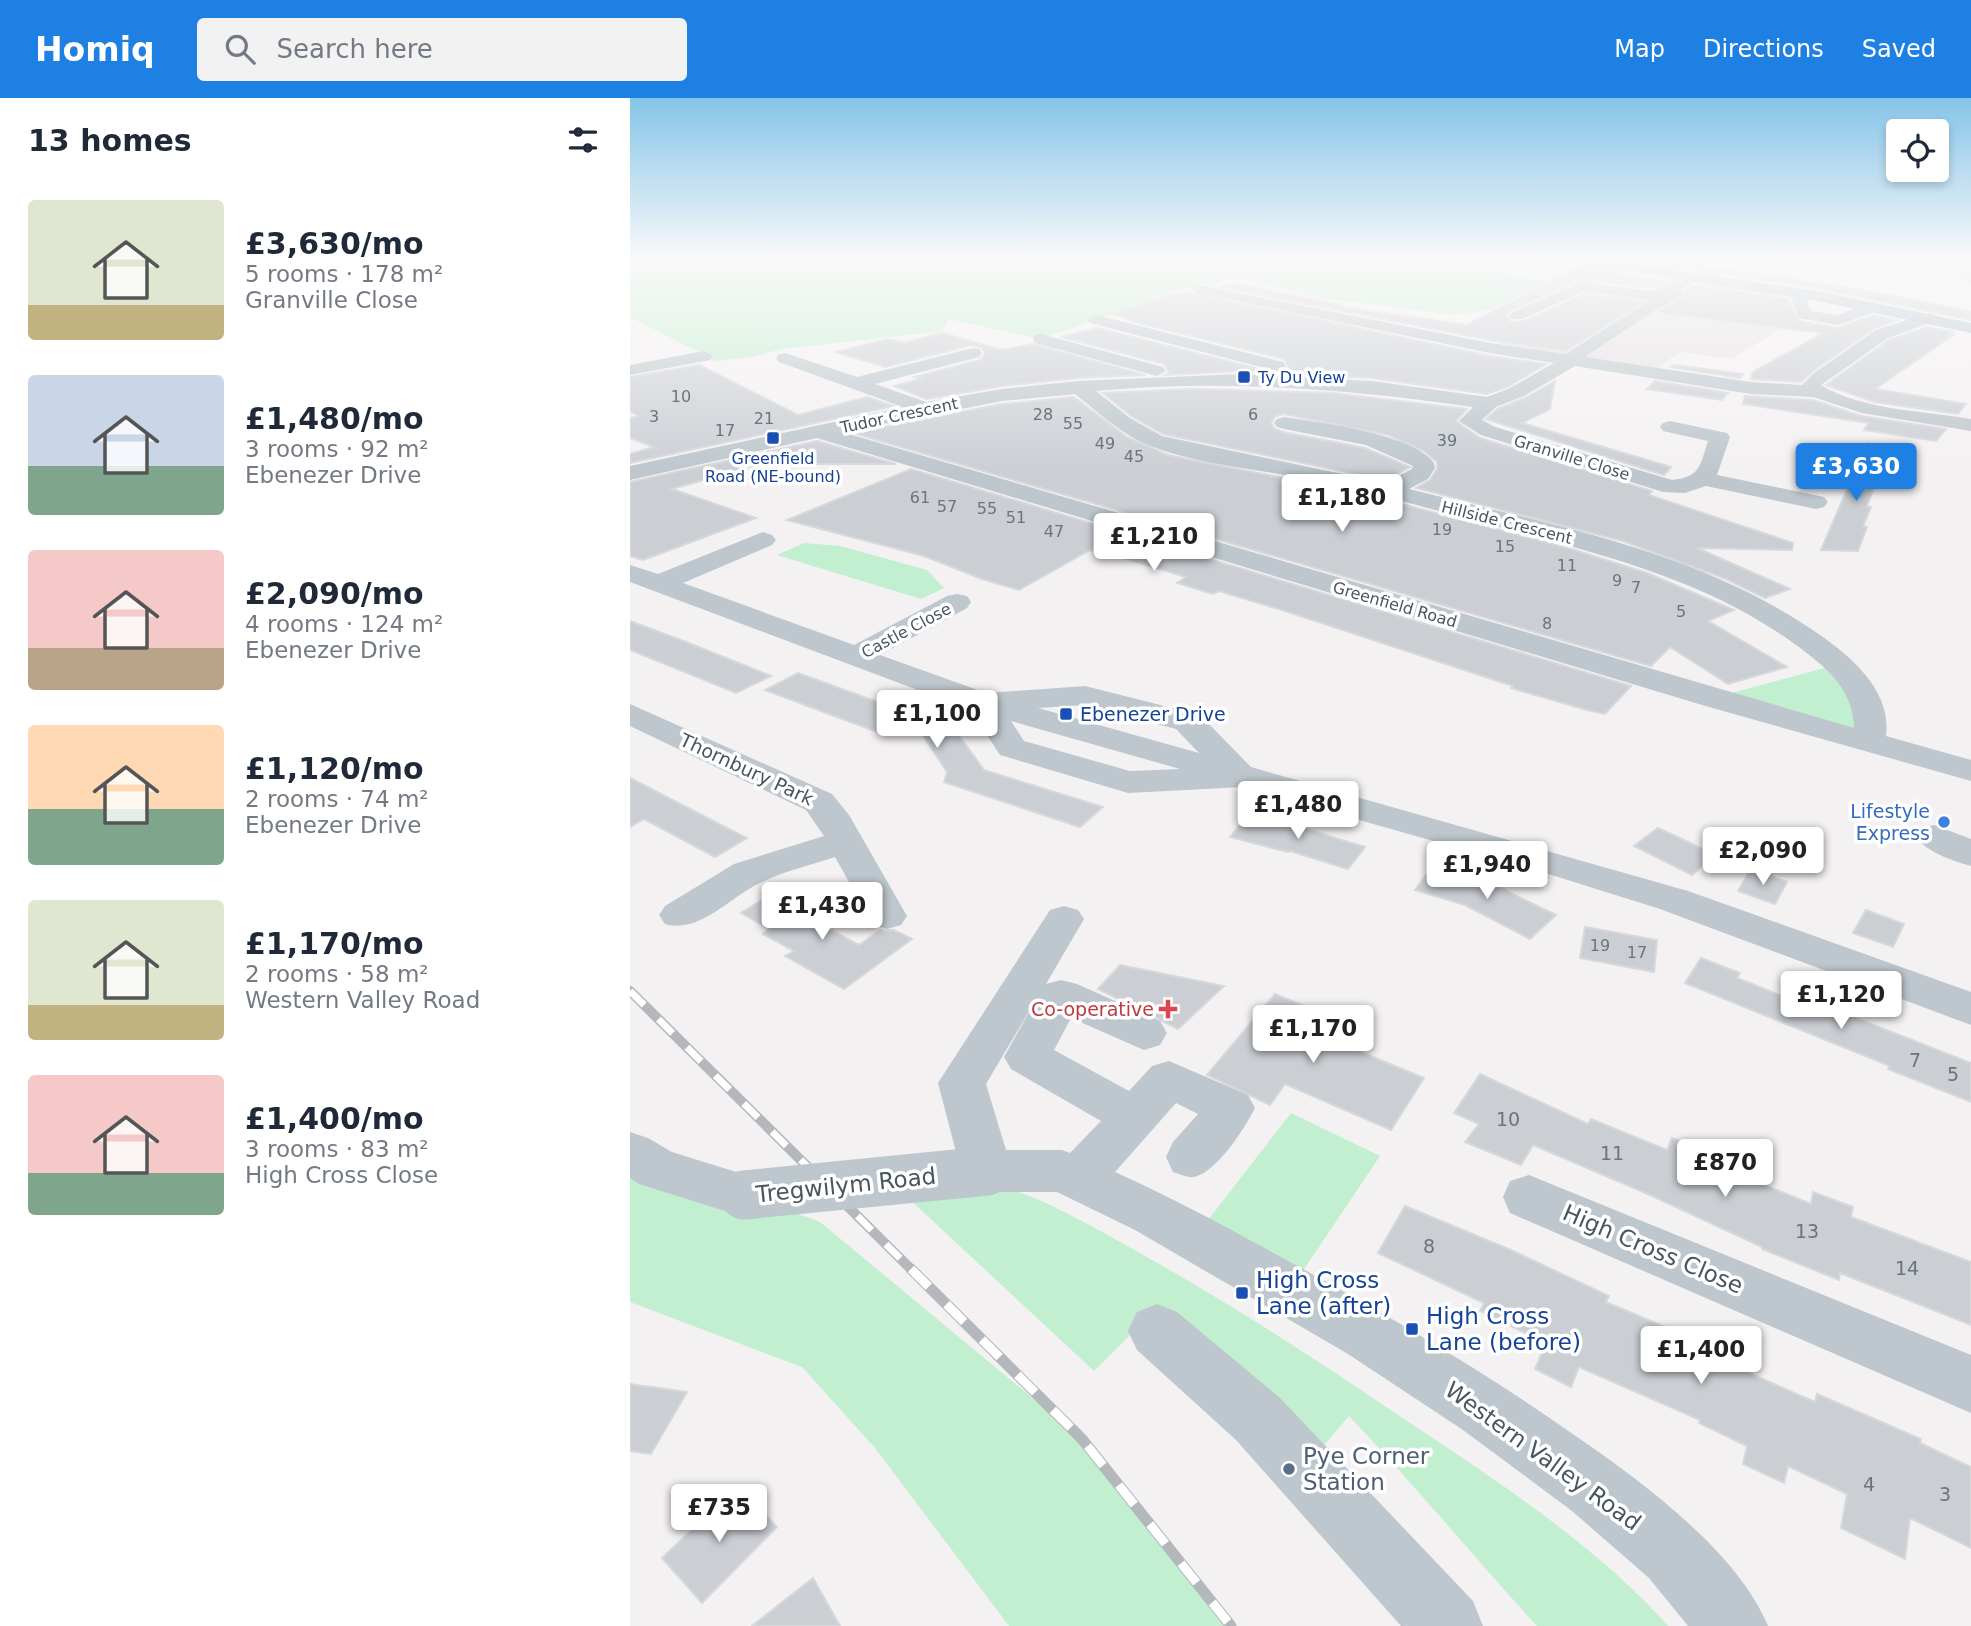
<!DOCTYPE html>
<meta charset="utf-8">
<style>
:root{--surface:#fff;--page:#f2f2f3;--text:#1f2937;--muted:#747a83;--accent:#1d80e2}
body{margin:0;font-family:"DejaVu Sans",sans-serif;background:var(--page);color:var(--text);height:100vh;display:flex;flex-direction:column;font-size:26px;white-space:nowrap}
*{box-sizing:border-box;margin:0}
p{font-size:23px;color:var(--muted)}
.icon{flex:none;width:38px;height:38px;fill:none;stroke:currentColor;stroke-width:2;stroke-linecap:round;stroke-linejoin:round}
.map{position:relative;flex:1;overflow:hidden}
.side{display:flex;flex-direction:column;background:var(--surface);width:630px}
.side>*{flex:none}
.fabs{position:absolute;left:1256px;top:21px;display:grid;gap:14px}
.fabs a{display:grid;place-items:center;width:63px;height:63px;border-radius:7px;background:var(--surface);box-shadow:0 4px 10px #0003;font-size:35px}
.price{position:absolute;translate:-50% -60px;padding:0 16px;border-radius:7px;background:#fff;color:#222;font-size:23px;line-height:46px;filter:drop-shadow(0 2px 4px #0008)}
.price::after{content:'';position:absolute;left:50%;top:42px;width:21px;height:16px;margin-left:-10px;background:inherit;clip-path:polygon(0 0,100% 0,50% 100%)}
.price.on{background:var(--accent);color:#fff}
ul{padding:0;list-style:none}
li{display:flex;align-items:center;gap:21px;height:175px;padding:0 28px}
li span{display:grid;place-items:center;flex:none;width:196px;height:140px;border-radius:7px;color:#555}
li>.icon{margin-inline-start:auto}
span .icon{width:84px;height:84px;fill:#fffc;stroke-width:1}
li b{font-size:30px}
h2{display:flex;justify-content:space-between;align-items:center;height:84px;padding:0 28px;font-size:30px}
header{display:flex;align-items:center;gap:42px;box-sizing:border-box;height:98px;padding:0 35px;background:var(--accent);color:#fff}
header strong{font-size:33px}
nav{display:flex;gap:38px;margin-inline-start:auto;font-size:24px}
.search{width:490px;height:63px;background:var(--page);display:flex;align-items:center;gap:18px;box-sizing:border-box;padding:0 24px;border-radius:7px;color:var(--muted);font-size:26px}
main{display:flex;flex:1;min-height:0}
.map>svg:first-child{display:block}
</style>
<header>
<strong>Homiq</strong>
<div class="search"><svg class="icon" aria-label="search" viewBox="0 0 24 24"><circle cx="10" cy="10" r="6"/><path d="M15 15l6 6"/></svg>Search here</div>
<nav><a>Map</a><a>Directions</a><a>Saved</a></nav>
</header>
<main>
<section class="side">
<h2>13 homes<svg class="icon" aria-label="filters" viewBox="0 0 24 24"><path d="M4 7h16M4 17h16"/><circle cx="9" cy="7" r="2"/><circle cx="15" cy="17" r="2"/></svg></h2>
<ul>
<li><span style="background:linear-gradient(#dfe7d0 75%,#c2b280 0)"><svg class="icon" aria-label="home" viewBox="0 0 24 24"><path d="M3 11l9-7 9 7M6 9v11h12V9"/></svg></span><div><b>£3,630/mo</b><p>5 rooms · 178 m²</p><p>Granville Close</p></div></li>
<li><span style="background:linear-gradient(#c9d6e8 65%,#7fa58c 0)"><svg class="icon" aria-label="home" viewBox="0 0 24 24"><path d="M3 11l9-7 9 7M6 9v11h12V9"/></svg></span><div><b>£1,480/mo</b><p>3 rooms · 92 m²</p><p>Ebenezer Drive</p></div></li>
<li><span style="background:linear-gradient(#f6c9c9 70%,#b9a48a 0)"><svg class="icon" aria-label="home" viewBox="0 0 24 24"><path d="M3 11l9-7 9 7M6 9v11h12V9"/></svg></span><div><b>£2,090/mo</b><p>4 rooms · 124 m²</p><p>Ebenezer Drive</p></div></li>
<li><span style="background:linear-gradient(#ffd9b3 60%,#7fa58c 0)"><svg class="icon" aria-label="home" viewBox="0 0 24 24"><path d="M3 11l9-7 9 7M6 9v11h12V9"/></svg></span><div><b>£1,120/mo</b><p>2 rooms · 74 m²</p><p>Ebenezer Drive</p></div></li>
<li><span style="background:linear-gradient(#dfe7d0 75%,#c2b280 0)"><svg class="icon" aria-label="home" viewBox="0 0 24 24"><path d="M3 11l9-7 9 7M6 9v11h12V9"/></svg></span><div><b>£1,170/mo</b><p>2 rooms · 58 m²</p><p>Western Valley Road</p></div></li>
<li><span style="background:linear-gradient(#f6c9c9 70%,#7fa58c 0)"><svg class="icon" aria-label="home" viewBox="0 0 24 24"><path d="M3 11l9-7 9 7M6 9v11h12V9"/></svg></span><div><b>£1,400/mo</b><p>3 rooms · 83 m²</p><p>High Cross Close</p></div></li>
</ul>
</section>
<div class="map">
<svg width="1341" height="1528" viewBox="0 0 1341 1528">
<rect width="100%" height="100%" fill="#f4f1f2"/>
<!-- education -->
<polygon fill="#e5e2e4" points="1081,181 1155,192 1118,211 1168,220 1102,261 1050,254 1020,275 860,250 958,191 1035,201"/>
<!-- green -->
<g fill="#c2efd0">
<polygon points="0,160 755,160 919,182 863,211 825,217 692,200 607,180 548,192 411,241 318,221 313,233 151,251 123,259 86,263 0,219"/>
<polygon points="1150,160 1249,160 1296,178 1279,179 1225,168"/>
<polygon points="1302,160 1341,160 1341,185"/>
<polygon points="174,445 210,448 297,472 314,490 291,501 147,457"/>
<polygon points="1209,566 1238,644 1083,600"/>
<polygon points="661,1015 750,1058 660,1192 564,1140"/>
<polygon points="0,1054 190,1124 452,1341 601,1528 379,1528 245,1350 172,1269 0,1204"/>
<path d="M 380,1091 C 425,1106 466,1131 508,1154 C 594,1202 677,1255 759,1311 C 852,1373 964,1444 1038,1528 L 907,1528 C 843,1458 784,1386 719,1318 L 689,1353 L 528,1209 L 464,1273 L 277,1099 Z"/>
</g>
<!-- building -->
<g fill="#cbcfd4" stroke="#d6d8dc" stroke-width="2">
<polygon points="1002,160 1132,176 1261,197 1341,214 1341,222 1187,190 998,162"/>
<polygon points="948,169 1040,183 1021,190 951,182 880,213 877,217 881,224 894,223 954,196 1014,204 935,253 860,242 589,189 605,185 715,208 711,209 837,227"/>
<polygon points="1065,187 1158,201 1169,223 1208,230 1243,217 1267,222 1245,230 1183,273 1171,284 1121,281 1123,274 1193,235 1027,214 1052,201 1056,196 1053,193"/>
<polygon points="563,195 860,258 916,266 879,288 857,296 742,280 648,275 659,269 654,261 497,222 502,221 481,216 545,196"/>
<polygon points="1297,229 1324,234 1317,236 1323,237 1245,291 1336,306 1328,316 1244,304 1196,287 1259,242"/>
<polygon points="467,230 645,275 610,273 535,277 539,274 534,266 431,239"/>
<polygon points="312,235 372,252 403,246 515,277 448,280 372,288 296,301 264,288 291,281 284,279 350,262 355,255 351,249 342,247 255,269 206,254 258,241 273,245"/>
<polygon points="69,267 168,317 237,299 264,308 0,365 0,356 24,349 0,340 0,320 9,318 0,313 0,279"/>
<polygon points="1043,267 1059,269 1113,276 1110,280 1041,269"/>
<polygon points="925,283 920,311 892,325 1041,369 1034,377 856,321 867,311 895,300"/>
<polygon points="1025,283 1098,295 1092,302 1017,291"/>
<polygon points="561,291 702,295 837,311 826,323 850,340 1022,393 1019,397 1163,445 1162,452 1067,450 1160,491 1135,500 1096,481 993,443 786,390 800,382 807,371 807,364 794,353 758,337 654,316 646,318 641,325 645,331 653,334 735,350 780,369 755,382 533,336 501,318 473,295"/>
<polygon points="1115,298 1183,302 1231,318 1316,331 1306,343 1234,332 1239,325 1113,306"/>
<polygon points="444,299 497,339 538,357 734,396 938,450 1017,475 1104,512 1078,523 1157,569 1098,586 1040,549 1021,568 223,335 372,306"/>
<polygon points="187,343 266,366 129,366 42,391 126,420 13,462 0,458 0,384"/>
<polygon points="1237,345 1258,353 1237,408 1241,409 1233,428 1237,429 1228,453 1191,452"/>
<polygon points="281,371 1001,588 975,616 957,612 881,590 883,588 652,512 589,493 583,496 547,485 556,479 487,458 483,460 460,452 389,492 352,481 294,458 157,422"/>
<polygon points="0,523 56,544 141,578 106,595 0,552"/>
<polygon points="168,575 325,632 354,672 473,709 450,729 314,684 317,674 278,615 247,634 135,592"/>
<polygon points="0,680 93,728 117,740 85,759 14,721 0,729"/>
<polygon points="619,716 660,726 735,749 718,771 660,753 658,754 600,739"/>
<polygon points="1028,730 1056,743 1085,757 1062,777 1004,748"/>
<polygon points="802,769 869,789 926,817 900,841 835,807 785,792"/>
<polygon points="1121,771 1157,784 1145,806 1108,793"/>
<polygon points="144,794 173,809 167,814 229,847 250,832 264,832 282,841 214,891 155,858 164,853 133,836 139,831 111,815"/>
<polygon points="1236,812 1274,826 1263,849 1223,835"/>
<polygon points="955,829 1027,842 1024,874 950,860"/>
<polygon points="1071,860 1110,875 1107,880 1190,913 1193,907 1341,965 1341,1004 1258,971 1260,968 1055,885"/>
<polygon points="490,867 594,888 548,931 468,891"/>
<polygon points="645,896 717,926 704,943 794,980 761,1032 655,986 640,1007 577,977"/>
<polygon points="850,976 958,1026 961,1021 1037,1052 1042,1040 1084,1056 1081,1065 1181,1106 1183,1094 1223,1109 1221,1119 1341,1164 1341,1227 1210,1175 1209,1182 1132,1151 1132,1149 1018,1096 903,1047 891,1067 835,1044 849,1026 824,1015"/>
<polygon points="775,1108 881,1152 979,1198 976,1204 1082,1249 1080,1258 1185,1304 1187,1296 1291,1341 1290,1345 1341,1369 1341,1450 1280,1420 1275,1461 1211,1430 1217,1396 1158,1368 1154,1385 1113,1366 1117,1348 1069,1325 1070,1322 949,1269 941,1289 905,1271 916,1245 850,1213 854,1205 748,1155"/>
<polygon points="0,1286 57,1294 21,1356 0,1353"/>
<polygon points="108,1388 147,1429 72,1505 32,1460"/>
<polygon points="183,1480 210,1528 122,1528"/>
</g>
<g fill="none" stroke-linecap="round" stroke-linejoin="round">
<!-- minor -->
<g fill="#bdc7cd" fill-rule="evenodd">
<path d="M 1068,175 L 1075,179 L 1049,192 L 1053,196 L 1051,199 L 1028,210 L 955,259 L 1121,284 L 1172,287 L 1184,275 L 1246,232 L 1299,215 L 1305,217 L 1307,220 L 1305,223 L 1258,240 L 1191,287 C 1231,312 1295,313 1341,321 L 1341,333 L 1232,315 L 1183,299 L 1121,296 L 945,268 L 894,298 L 866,309 L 852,322 L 865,329 L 1042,382 C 1071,379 1070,367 1078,343 L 1033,333 L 1030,329 L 1033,325 L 1040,323 L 1097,335 L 1100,339 L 1087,377 L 1194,399 L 1198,404 L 1194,409 L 1186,411 L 1076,388 L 1055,395 L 1033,394 L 851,337 L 829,323 L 843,309 C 718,291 592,281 466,293 L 500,320 L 532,338 L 755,385 L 782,371 L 783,368 L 736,347 L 654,331 L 647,329 L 644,325 L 647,321 L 654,319 C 688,324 784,336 804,365 L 805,370 L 798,381 L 779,391 C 920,427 1069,452 1190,537 C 1223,560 1262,594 1256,638 L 1341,662 L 1341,683 L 1072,607 L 187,340 L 0,382 L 0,368 L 273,309 L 149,264 L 146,260 L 149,256 L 155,255 L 227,279 L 343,250 L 349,251 L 352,255 L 349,259 L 245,286 L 296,304 L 372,291 L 448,283 L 610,276 L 742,283 L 857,299 L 880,290 L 924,265 L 860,255 L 568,195 L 561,191 L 568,187 L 860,245 L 936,256 L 1021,202 L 954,193 L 893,221 L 881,221 L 879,218 L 881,215 L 952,184 L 1021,193 ZM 445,296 C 468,314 491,336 518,347 C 571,368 638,372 694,384 C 749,396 803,412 858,426 C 966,455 1074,480 1166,547 C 1196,569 1223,590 1224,630 L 212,334 L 372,303 Z"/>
<polygon points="1176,192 1183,196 1177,203 1181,213 1207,217 1245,204 1253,209 1250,212 1208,227 1169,220 1161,202"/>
<polygon points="466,217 653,264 656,268 647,273 460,225 458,222 460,219"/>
<polygon points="411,236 533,269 536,273 527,278 405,245 403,241 405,237"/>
<polygon points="74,253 83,258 80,262 0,277 0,267"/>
<path d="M 133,434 L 142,437 L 146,442 L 142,447 L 53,485 L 224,547 L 317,498 L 327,496 L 337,498 L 341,504 L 337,510 L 250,557 L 356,595 L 455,588 L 570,617 L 621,669 L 1058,793 L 1341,894 L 1341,927 L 1030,811 L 909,773 L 613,689 L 498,695 L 370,657 L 341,612 L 0,484 L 0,467 L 28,476 ZM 454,607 L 546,631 L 569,655 L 408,610 ZM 381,623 L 550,671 L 500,673 L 394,643 Z"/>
<path d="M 0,606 L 202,696 L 219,717 L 277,818 L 271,827 L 257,831 L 243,827 L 205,759 C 181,767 155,773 132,784 C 100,798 71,836 35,826 L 29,817 L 35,808 L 104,766 L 194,738 L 176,712 L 0,628 Z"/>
<path d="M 1304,727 L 1341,741 L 1341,768 C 1323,763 1296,754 1285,738 L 1291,730 Z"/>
<path d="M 434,808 L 448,812 L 454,821 L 416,886 L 431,882 L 447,886 L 530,923 L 537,935 L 530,947 L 514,952 L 441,920 L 424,952 L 499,993 L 522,968 L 539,963 L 618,997 L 625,1010 C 615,1030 587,1074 564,1079 C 557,1080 550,1076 543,1074 L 536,1059 L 543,1044 L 568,1016 L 546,1005 L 485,1074 C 545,1101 602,1132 660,1164 C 756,1216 850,1271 940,1334 C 1007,1380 1107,1452 1138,1528 L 1058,1528 L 1019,1480 L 942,1413 L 833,1332 L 718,1256 L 505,1132 L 427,1094 L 357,1094 L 339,1088 L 331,1073 L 308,985 L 420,812 ZM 407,900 L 374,959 L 381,971 L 471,1023 L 440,1055 L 432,1052 L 376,1052 L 356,986 Z"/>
<polygon points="0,1034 18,1040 42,1054 132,1082 140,1097 132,1112 114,1119 9,1086 0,1080"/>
<polygon points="899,1077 1341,1257 1341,1315 880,1115 873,1099 880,1083"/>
<polygon points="527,1206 547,1214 650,1300 843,1503 853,1528 771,1528 606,1342 507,1252 498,1233 507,1214"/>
</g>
<!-- major -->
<polygon fill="#b2c3cf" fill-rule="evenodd" points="930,160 966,160 1187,193 1341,225 1341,235 1187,203 936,164"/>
<defs>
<polyline id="rail-far1" points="0,893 283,1173"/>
<polyline id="rail" points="281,1171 452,1341 601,1528"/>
</defs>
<!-- rail-far1 casing -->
<use href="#rail-far1" stroke="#b4b7bb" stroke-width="10"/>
<!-- rail casing -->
<use href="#rail" stroke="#b4b7bb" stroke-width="11"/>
<!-- rail-far1 -->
<use href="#rail-far1" stroke="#fff" stroke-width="7" stroke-dasharray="20" stroke-linecap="butt"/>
<!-- rail -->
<use href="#rail" stroke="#fff" stroke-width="9" stroke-dasharray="25" stroke-linecap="butt"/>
<!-- minor-bridge -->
<polyline stroke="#bdc7cd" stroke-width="49" points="114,1097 357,1073"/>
</g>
<!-- sky -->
<linearGradient id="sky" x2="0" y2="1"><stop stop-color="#85c5e9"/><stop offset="0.43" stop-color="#faf9f9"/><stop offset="1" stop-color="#faf9f9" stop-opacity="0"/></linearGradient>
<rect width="1341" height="374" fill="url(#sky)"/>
<!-- markers -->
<g fill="#1a4fb4" stroke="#fff" stroke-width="2.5">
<rect x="607" y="272" width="14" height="14" rx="3.5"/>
<rect x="136" y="333" width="14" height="14" rx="3.5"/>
<rect x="429" y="609" width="14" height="14" rx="3.5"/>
<rect x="605" y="1188" width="14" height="14" rx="3.5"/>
<rect x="775" y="1224" width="14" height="14" rx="3.5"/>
</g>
<circle fill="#3f7fe0" stroke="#fff" stroke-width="2.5" cx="1314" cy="724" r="7"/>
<path fill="#e0444e" stroke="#fff" stroke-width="2.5" d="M534.5 900.5h7v7h7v7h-7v7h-7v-7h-7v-7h7z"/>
<circle fill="#5c6f8a" stroke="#fff" stroke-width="2.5" cx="659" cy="1371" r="7"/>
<g text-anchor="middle" stroke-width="7" stroke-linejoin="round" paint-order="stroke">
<!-- far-transit labels -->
<g font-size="16" fill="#164399" stroke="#fff" text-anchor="start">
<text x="628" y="285">Ty Du View</text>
<text x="143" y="366" text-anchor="middle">Greenfield<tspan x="143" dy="18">Road (NE-bound)</tspan></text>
</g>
<!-- number labels -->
<g font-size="16" fill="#6a747c">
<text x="51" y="304">10</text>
<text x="413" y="322">28</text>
<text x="623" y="322">6</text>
<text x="24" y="324">3</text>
<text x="134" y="326">21</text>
<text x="443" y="331">55</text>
<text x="95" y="338">17</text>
<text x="817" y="348">39</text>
<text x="475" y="351">49</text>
<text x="504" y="364">45</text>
<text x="290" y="405">61</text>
<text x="317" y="414">57</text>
<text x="357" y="416">55</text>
<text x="386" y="425">51</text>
<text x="812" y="437">19</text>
<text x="424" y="439">47</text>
<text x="875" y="454">15</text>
<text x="937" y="473">11</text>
<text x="987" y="488">9</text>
<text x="1006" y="495">7</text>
<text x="1051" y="519">5</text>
<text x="917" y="531">8</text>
<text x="970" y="853">19</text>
<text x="1007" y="860">17</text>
</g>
<!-- far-street labels -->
<g font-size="16" fill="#49565f" stroke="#fff">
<text transform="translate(269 317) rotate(-12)" y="6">Tudor Crescent</text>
<text transform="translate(942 359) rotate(17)" y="6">Granville Close</text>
<text transform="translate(877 424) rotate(14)" y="6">Hillside Crescent</text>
<text transform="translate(765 506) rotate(16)" y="6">Greenfield Road</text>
<text transform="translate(276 532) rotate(-28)" y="6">Castle Close</text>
</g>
<!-- transit labels -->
<g font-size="19" fill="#164399" stroke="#fff" text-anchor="start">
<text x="450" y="623">Ebenezer Drive</text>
</g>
<!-- street labels -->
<g font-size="19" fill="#49565f" stroke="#fff">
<text transform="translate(117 671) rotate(25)" y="7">Thornbury Park</text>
</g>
<!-- shop labels -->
<g font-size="19" fill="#366cbe" stroke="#fff" text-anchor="end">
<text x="1300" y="720">Lifestyle<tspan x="1300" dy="22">Express</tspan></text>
</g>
<!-- health labels -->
<g font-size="19" fill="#be3a42" stroke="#fff" text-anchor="end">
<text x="524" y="918">Co-operative</text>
</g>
<!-- near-number labels -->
<g font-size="19" fill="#6a747c">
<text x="1285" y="969">7</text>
<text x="1323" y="983">5</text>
<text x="878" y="1028">10</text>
<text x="982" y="1062">11</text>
<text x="1177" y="1140">13</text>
<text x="799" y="1155">8</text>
<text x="1277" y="1177">14</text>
<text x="1239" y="1393">4</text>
<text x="1315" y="1403">3</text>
</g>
<!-- near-street labels -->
<g font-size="23" fill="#49565f" stroke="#fff">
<text transform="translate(216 1087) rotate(-6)" y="8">Tregwilym Road</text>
<text transform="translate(1023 1151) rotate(23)" y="8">High Cross Close</text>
<text transform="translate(913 1358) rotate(36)" y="8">Western Valley Road</text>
</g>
<!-- near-transit labels -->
<g font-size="23" fill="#164399" stroke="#fff" text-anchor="start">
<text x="626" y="1190">High Cross<tspan x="626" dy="26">Lane (after)</tspan></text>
<text x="796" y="1226">High Cross<tspan x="796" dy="26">Lane (before)</tspan></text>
</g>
<!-- near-service labels -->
<g font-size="23" fill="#4e5e75" stroke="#fff" text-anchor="start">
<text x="673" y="1366">Pye Corner<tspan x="673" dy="26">Station</tspan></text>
</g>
</g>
</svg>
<div class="fabs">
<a><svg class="icon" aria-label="locate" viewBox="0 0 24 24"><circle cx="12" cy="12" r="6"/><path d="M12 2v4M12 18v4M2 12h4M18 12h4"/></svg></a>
</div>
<b class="price on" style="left:1226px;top:405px">£3,630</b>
<b class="price" style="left:712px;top:436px">£1,180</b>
<b class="price" style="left:524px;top:475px">£1,210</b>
<b class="price" style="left:307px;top:652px">£1,100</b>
<b class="price" style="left:668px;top:743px">£1,480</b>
<b class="price" style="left:1133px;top:789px">£2,090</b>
<b class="price" style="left:857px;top:803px">£1,940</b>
<b class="price" style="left:192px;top:844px">£1,430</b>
<b class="price" style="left:1211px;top:933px">£1,120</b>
<b class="price" style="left:683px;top:967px">£1,170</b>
<b class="price" style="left:1095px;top:1101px">£870</b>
<b class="price" style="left:1071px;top:1288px">£1,400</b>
<b class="price" style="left:89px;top:1446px">£735</b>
</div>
</main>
